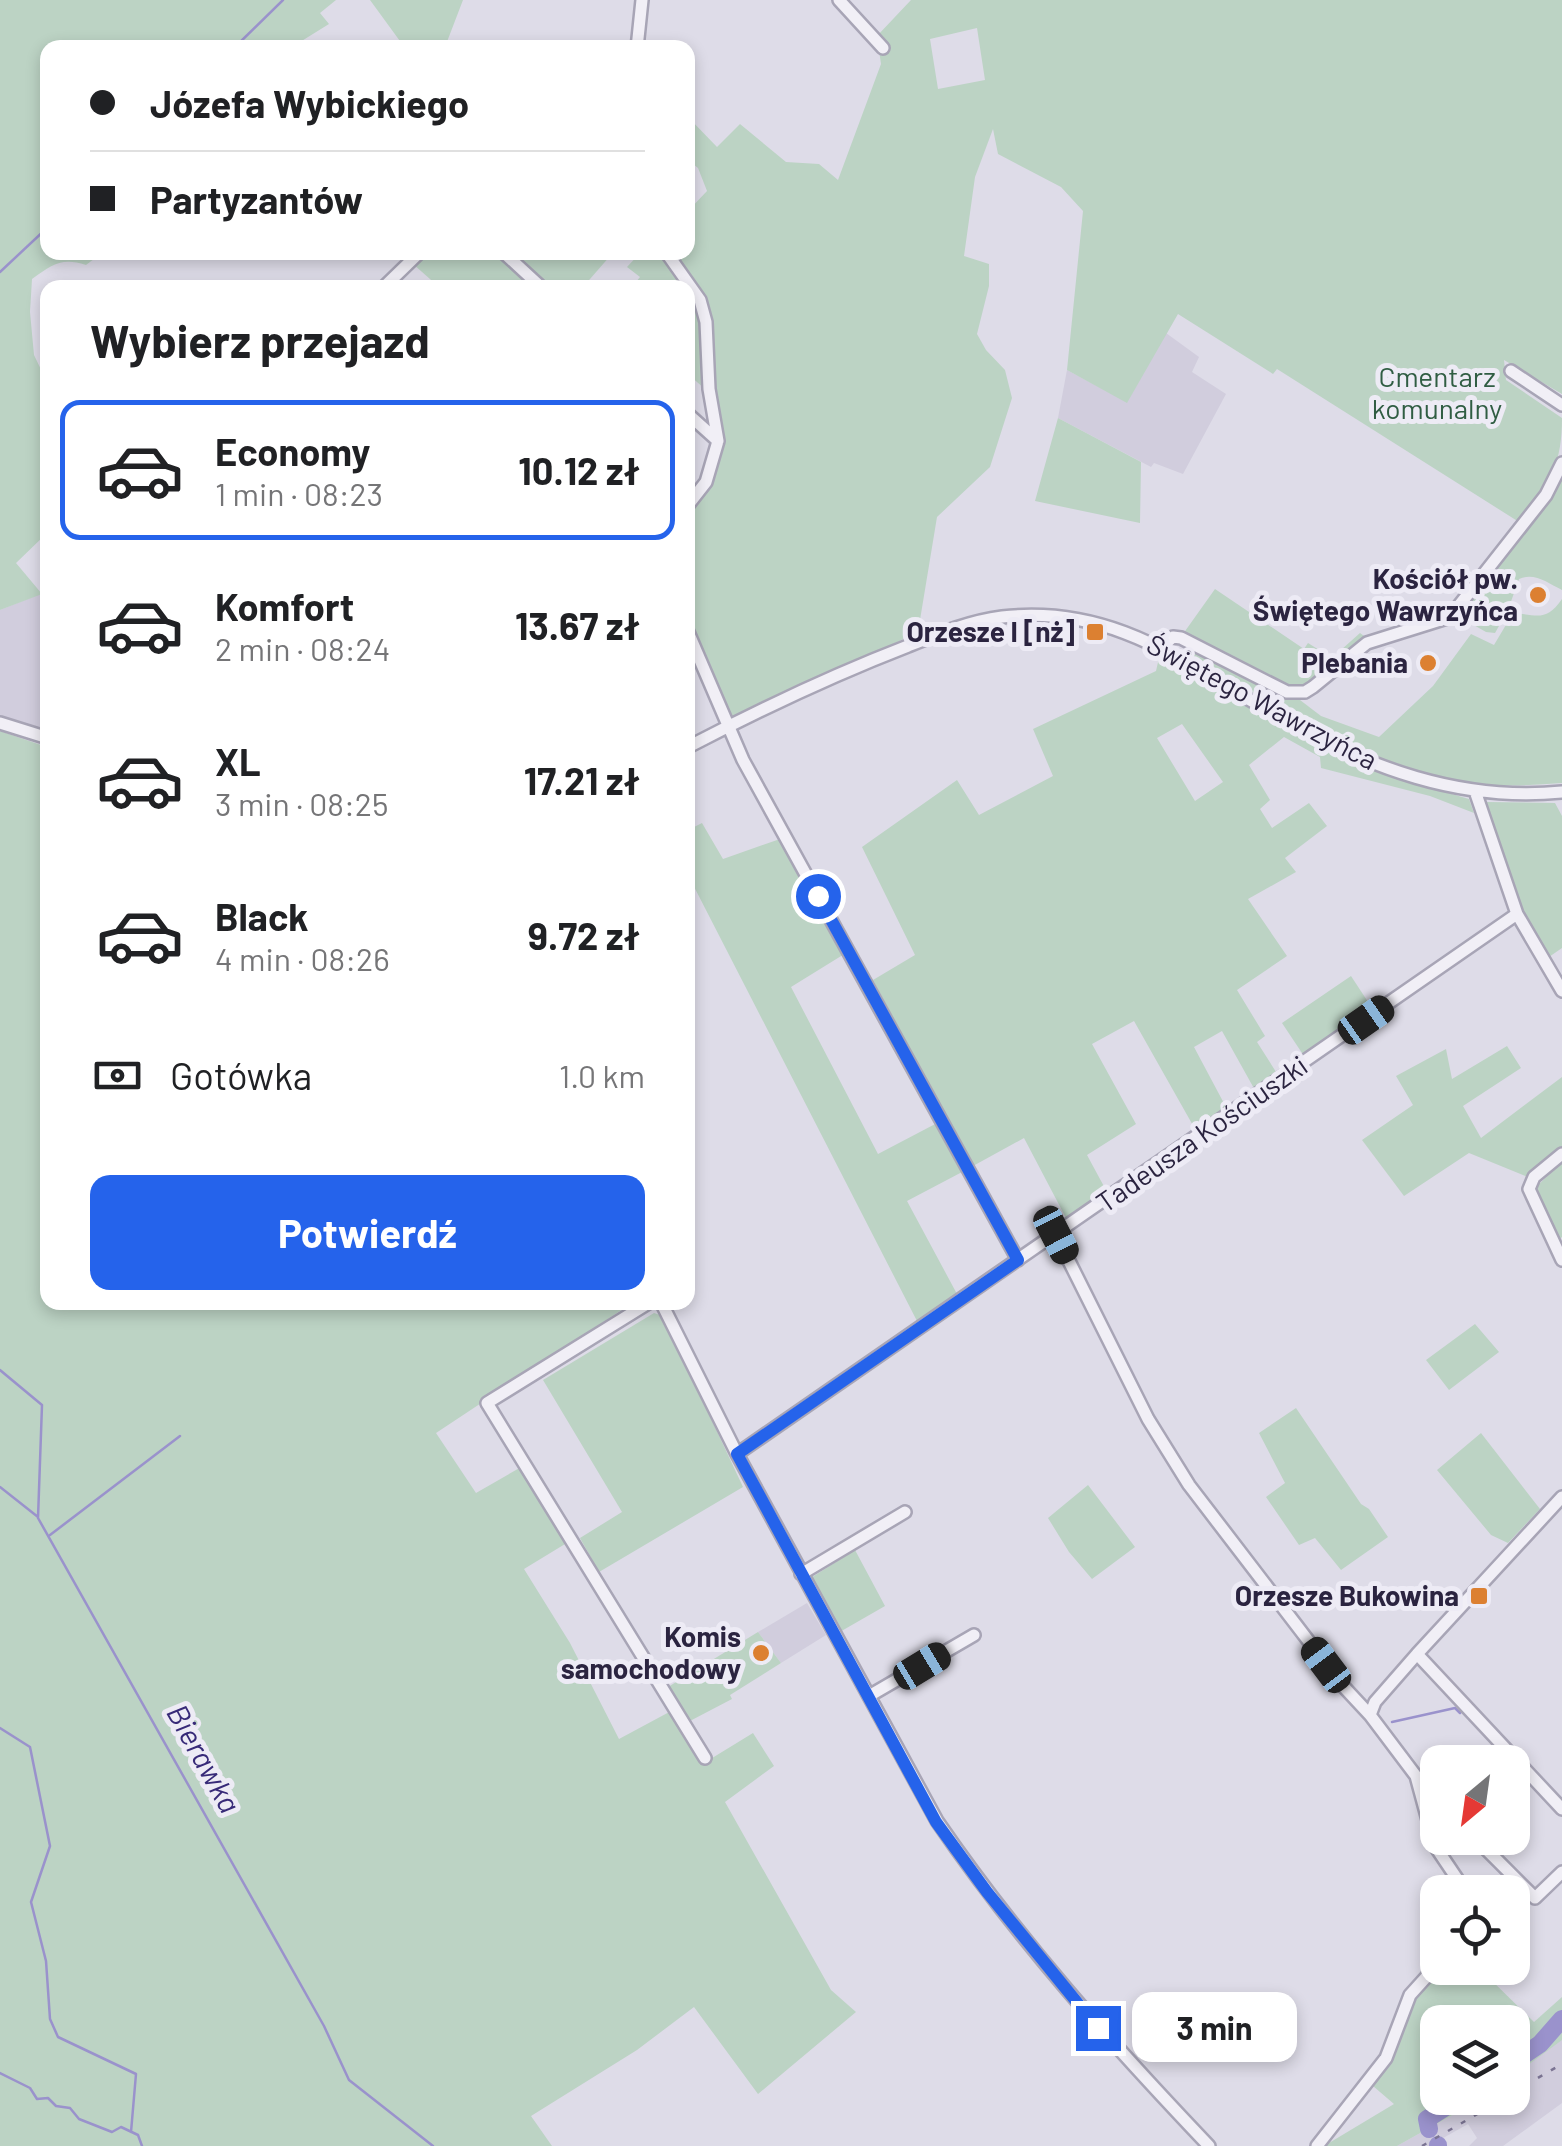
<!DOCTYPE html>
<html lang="pl">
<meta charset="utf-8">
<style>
body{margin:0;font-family:Barlow,sans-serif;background:#f2f2f2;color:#202124;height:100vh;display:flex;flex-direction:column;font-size:38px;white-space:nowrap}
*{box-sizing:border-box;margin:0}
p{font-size:32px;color:#757577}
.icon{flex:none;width:55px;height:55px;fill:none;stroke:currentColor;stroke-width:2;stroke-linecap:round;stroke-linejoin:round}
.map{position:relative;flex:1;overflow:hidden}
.side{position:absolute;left:40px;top:280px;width:655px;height:1030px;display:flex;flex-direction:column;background:#fff;border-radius:20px;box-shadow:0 5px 15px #0003}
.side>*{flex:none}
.top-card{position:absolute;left:40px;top:40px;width:655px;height:220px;border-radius:20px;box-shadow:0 5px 15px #0003;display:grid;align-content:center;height:220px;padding:0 50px;background:#fff}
.needle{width:65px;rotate:209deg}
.fabs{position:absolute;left:1420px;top:1745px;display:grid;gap:20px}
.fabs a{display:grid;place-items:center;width:110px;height:110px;border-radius:20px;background:#fff;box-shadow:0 5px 15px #0003;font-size:50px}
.end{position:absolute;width:45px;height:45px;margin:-22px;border:12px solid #2563eb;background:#fff;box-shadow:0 0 0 5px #fff}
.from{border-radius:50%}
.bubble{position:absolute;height:70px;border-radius:20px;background:#fff;box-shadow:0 5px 15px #0003;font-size:32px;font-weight:700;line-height:70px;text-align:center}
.car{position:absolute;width:30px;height:60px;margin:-30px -15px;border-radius:12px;box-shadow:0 0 8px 2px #0007;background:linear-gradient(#222 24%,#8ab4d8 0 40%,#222 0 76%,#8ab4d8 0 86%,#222 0)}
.top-card b{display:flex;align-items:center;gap:35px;height:95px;font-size:38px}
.top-card b+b{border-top:2px solid #e0e0e0}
.top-card i{width:25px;height:25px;background:#202124}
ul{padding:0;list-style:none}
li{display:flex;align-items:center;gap:30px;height:140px;margin:0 20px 15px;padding:0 30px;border:5px solid transparent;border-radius:20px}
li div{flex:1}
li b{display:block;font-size:38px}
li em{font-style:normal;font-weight:700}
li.current{border-color:#2563eb}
li>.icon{width:90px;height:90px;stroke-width:1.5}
h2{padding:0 50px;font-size:45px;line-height:120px}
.pay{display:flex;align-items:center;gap:25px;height:110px;padding:0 50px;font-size:38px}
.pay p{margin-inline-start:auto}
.button{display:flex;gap:20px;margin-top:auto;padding:20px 50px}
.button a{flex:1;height:115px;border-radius:20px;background:#2563eb;color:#fff;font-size:40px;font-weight:700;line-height:115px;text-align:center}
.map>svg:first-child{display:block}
</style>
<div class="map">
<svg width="1562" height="2146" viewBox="0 0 1562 2146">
<rect width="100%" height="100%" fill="#dedce8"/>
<path fill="#d1cddd" d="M 1166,333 L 1199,357 L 1192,372 L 1226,394 L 1183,474 L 1154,463 L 1151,467 L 1058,418 L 1067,370 L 1127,402 Z
M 47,591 L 47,731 L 0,716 L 0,610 Z
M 807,1603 L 826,1635 L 781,1663 L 758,1632 Z
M 1562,2038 L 1562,2103 L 1503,2146 L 1469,2146 L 1477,2138 L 1468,2124 L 1429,2146 L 1397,2146 L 1483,2098 L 1512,2098 L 1513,2076 Z"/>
<path fill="#bcd3c4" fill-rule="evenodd" d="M 0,0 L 336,0 L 320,13 L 329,24 L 292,47 L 48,48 L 48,252 L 102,253 L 86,265 C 61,257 52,265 32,279 L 30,312 L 34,355 L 47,382 L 47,537 L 45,535 L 16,563 L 42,594 L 0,610 Z
M 370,0 L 463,0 L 445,47 L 405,48 Z
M 911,0 L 1562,0 L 1562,394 L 1504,360 L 1506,380 L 1562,418 C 1562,468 1548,484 1519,522 L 1277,369 L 1273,374 L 1178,314 L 1127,403 L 1067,370 L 1083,211 L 1061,187 L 998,154 L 993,129 L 975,177 L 964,256 L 989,264 L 989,286 L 977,334 L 986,350 L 1005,370 L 1012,398 L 990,467 L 937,517 L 918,632 L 730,722 L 694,661 L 688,663 L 688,512 L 702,494 L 721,430 L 708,315 L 669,253 L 688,252 L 688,211 L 707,191 L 698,168 L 688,160 L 688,117 L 717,147 L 740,124 L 786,162 L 819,164 L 838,180 L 881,64 L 877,36 ZM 977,28 L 985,80 L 938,89 L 930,39 Z
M 608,252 L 611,255 L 583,287 L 550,288 L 511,253 Z
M 426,253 L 498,253 L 526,279 L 518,287 L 439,287 L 413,264 Z
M 640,253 L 660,253 L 685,287 L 632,287 L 640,277 L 627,267 Z
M 688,290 C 708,317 704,358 706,390 L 688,374 Z
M 1058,418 L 1141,462 L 1140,523 L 1035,501 Z
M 1562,466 L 1562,590 C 1548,583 1534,572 1519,579 L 1508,610 L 1495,633 L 1486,632 L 1458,616 L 1521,531 Z
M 1215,589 L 1304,649 L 1308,643 L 1332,658 L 1360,633 L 1368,639 L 1315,680 L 1302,688 L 1285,686 L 1183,634 Z
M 1562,599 L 1562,783 C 1526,786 1490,787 1454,781 C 1358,764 1271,704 1189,656 L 1196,651 L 1283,696 L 1300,700 L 1321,716 L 1379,737 L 1433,686 L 1471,634 L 1494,645 L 1513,613 C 1538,615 1546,622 1562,599 Z
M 1159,658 L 1356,766 L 1469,799 L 1474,813 L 1430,796 L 1321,768 L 1320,757 L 1284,737 L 1249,765 L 1270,800 L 1260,809 L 1272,828 L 1309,803 L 1327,826 L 1285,858 L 1296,872 L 1248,899 L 1287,956 L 1237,990 L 1265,1036 L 1257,1042 L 1278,1075 L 1256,1092 L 1222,1031 L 1194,1047 L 1227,1109 L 1195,1129 L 1134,1021 L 1092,1044 L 1136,1124 L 1087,1155 L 1107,1192 L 1066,1218 L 1024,1138 L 973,1166 L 873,980 L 915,955 L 862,847 L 957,780 L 979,815 L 1053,776 L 1033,729 L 1156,671 ZM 1182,724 L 1223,782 L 1195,801 L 1157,738 Z
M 0,731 L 47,747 L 48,1302 L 632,1303 L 436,1433 L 476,1493 L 523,1466 L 570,1541 L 524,1569 L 570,1643 L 619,1739 L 673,1710 L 704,1763 L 753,1733 L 774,1766 L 725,1802 L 831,1990 L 856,2012 L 758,2094 L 694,2007 L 637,2050 L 531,2116 L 552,2146 L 0,2146 Z
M 1486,802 L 1555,803 L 1562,816 L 1562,948 L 1546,959 L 1520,913 L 1483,808 Z
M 702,823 L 723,859 L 780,839 L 846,953 L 791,987 L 878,1154 L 939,1122 L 964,1171 L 907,1201 L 957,1294 L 917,1321 L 688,875 L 688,830 Z
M 1351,976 L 1372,1008 L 1304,1056 L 1282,1023 Z
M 1507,1046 L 1521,1068 L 1463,1106 L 1481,1138 L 1562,1077 L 1562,1151 L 1530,1178 L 1469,1153 L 1404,1196 L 1362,1140 L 1413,1105 L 1396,1076 L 1446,1049 L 1452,1079 Z
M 1562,1162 L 1562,1237 L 1557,1241 L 1535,1199 L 1535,1188 Z
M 654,1313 L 663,1316 L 743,1487 L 599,1572 L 580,1538 L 622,1512 L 543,1380 Z
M 1475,1324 L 1499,1352 L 1449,1390 L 1426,1360 Z
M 1296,1408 L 1361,1504 L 1369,1509 L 1388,1537 L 1341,1570 L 1315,1538 L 1299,1545 L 1266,1497 L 1285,1483 L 1259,1433 Z
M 1481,1433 L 1540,1509 L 1508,1543 L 1491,1535 L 1437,1470 Z
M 1088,1485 L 1135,1547 L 1092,1579 L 1069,1552 L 1048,1518 Z
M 855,1550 L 885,1606 L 838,1633 L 809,1579 Z
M 758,1632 L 781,1663 L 730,1695 L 732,1699 L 688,1722 L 668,1687 Z
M 1444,1968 L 1479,1968 L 1534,2022 L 1562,1997 L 1562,2040 L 1513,2076 L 1512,2022 L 1438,2022 L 1438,2098 L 1483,2098 L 1397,2146 L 1324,2146 L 1394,2104 L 1373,2086 C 1381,2072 1393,2058 1399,2044 C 1415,2005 1410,1997 1444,1968 Z"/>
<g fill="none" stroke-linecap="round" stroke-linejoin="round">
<path stroke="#9a92cc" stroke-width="2.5" d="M 234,48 L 283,0
M 0,272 L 48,227
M 0,1370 L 42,1405 L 38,1518 L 324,2026 L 349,2080 L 433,2146
M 0,1487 L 38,1517
M 50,1535 L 180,1436
M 1392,1722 L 1455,1708 L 1460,1713
M 0,1728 L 30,1747 L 50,1846 L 31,1902 L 46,1961 L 50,2019 L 58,2037 L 136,2074 L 131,2132
M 0,2073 L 30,2088 L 37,2099 L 48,2098 L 56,2106 L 70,2108 L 79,2119 L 112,2132 L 121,2127 L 138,2135 L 142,2146"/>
<path stroke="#9a92cc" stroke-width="18" d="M 1512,2063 L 1540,2044 L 1562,2019
M 1429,2129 L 1427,2119 L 1460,2098
M 1438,2145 L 1438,2146"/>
<defs>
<path id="minor" d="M 839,0 L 883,48
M 637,48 L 642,0
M 503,252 L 542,288
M 666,252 L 700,300 L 706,322 L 709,389 L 718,441 L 706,482 L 688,505
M 383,288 L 420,252
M 1511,371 L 1562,405
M 688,414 L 718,441
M 688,632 L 743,760 L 1018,1260
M 1161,648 L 1173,637 L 1181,638 L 1287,692 L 1305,692 L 1313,687 L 1367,643 L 1450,617 L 1546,495 L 1562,463
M 0,723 L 48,738
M 688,747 C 759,710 833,675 908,646 C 938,634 970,621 1002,617 C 1116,604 1188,666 1281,718 C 1369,768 1460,802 1562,792
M 1475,791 L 1517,914 L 1562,991
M 1562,1154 L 1534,1177 L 1529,1189 L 1562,1260
M 1056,1235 L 1148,1419 L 1189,1485 L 1343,1686 L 1370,1715 L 1416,1776 L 1435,1846 L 1466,1892
M 650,1302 L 487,1403 L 705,1758
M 661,1302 L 737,1454 L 937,1821 C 1017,1938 1111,2043 1209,2146
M 737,1454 L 1517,914
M 801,1574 L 905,1512
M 1417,1654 L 1562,1809
M 869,1696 L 974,1635
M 1370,1715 L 1375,1702 L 1417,1654 L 1562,1497
M 1419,1779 L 1438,1799
M 1475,1838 L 1535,1898 L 1562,1872
M 1317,2146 L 1386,2058 L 1410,1995 L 1438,1964"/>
</defs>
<use href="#minor" stroke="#a8a5b6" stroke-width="16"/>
<use href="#minor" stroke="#f1eff6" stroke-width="11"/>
<path stroke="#7b7493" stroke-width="2.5" stroke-dasharray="5 10" stroke-linecap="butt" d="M 1512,2093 L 1562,2064
M 1422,2146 L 1505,2098"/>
</g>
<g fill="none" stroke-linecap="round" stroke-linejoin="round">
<path stroke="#2563eb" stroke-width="12" d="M 818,896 L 1018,1260 L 737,1454 L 936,1822 L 987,1892 L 1098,2028"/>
</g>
<g fill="#dc8031" stroke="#edebf5" stroke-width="4">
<circle cx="1538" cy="595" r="10"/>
<rect x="1085" y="622" width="20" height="20" rx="5"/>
<circle cx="1428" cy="663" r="10"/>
<rect x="1469" y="1586" width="20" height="20" rx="5"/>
<circle cx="761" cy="1653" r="10"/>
</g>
<g text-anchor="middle" stroke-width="10" stroke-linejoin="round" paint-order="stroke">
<g font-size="28" fill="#305d43" stroke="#edebf5">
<text x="1437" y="387">Cmentarz<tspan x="1437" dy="32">komunalny</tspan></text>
</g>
<g font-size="28" font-weight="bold" fill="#2b2440" stroke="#edebf5" text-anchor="end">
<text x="1518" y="589">Kościół pw.<tspan x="1518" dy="32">Świętego Wawrzyńca</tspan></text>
<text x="1075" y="642">Orzesze I [nż]</text>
<text x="1408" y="673">Plebania</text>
<text x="1459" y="1606">Orzesze Bukowina</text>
<text x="741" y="1647">Komis<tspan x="741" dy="32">samochodowy</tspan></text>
</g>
<g font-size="28" fill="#2b2440" stroke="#edebf5">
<text transform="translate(1262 702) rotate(28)" y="10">Świętego Wawrzyńca</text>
<text transform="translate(1202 1134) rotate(-35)" y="10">Tadeusza Kościuszki</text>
</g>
<g font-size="30" font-style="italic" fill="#372a78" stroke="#edebf5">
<text transform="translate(203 1759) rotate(61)" y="10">Bierawka</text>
</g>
</g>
</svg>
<div class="fabs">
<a><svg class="needle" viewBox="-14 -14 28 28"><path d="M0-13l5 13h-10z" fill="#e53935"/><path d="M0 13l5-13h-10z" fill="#757577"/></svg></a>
<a><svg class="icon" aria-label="locate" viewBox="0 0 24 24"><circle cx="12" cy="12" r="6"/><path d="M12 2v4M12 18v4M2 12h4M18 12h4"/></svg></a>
<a><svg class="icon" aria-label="layers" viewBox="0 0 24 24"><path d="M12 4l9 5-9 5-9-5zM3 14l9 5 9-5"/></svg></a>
</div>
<i class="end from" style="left:818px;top:896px"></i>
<i class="end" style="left:1098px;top:2028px"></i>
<div class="bubble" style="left:1132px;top:1992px;width:165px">3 min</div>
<i class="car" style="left:1366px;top:1020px;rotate:55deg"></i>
<i class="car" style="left:1056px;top:1235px;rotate:153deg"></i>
<i class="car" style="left:1326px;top:1665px;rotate:323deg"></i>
<i class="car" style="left:922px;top:1666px;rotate:59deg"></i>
<div class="top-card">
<b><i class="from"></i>Józefa Wybickiego</b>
<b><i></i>Partyzantów</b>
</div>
<section class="side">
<h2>Wybierz przejazd</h2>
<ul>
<li class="current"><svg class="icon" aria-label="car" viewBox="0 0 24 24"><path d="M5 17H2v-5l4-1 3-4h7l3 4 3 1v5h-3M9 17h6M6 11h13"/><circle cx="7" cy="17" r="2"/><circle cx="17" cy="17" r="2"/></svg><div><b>Economy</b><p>1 min · 08:23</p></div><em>10.12 zł</em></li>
<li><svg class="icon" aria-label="car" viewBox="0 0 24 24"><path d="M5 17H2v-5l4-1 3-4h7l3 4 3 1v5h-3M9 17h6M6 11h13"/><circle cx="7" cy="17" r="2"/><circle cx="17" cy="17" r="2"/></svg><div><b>Komfort</b><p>2 min · 08:24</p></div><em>13.67 zł</em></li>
<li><svg class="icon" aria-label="car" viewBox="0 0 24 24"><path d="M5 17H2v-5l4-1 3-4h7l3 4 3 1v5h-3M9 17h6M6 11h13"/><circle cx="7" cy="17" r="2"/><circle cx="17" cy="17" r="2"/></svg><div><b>XL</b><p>3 min · 08:25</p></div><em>17.21 zł</em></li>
<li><svg class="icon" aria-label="car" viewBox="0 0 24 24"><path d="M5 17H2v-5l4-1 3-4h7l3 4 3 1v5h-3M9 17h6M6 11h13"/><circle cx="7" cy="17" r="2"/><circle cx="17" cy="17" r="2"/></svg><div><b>Black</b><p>4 min · 08:26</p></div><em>9.72 zł</em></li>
</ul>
<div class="pay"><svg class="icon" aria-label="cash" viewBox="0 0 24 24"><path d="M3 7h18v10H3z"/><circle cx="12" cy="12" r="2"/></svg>Gotówka<p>1.0 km</p></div>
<div class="button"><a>Potwierdź</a></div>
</section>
</div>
